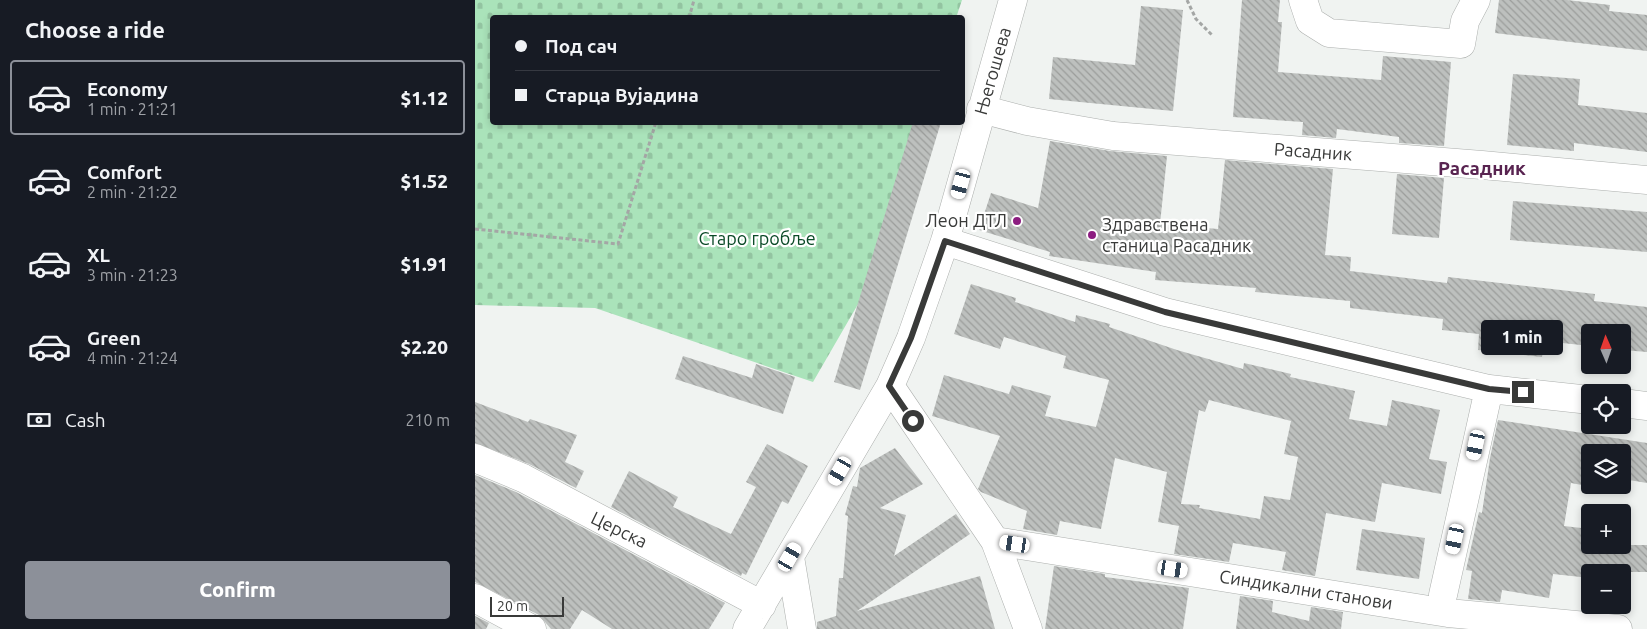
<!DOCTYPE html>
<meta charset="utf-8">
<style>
body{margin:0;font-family:Ubuntu,sans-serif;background:#242831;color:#f1f3f6;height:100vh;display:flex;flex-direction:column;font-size:19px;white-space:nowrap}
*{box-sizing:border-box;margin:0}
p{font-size:16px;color:#9ea1a6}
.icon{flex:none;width:28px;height:28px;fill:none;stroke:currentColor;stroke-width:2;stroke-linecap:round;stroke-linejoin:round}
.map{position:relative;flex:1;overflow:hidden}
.details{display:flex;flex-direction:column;background:#171b24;width:475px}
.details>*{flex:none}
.banner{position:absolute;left:15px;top:15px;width:475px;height:110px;border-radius:5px;box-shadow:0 2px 8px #0003;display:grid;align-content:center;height:110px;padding:0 25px;background:#171b24}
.needle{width:32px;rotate:358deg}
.controls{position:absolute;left:1106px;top:324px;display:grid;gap:10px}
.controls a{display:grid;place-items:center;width:50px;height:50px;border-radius:5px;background:#171b24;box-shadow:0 2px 8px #0003;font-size:25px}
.scale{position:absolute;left:15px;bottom:12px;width:74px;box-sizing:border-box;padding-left:5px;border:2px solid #393a39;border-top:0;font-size:14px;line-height:18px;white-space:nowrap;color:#393a39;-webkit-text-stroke:4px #fff;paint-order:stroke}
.end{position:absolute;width:22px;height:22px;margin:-11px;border:6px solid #393a39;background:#fff;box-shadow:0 0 0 2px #fff}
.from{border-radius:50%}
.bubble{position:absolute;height:35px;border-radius:5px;background:#171b24;box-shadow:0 2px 8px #0003;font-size:16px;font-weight:800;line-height:35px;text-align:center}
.car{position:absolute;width:15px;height:30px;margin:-15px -8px;border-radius:6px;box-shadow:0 0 4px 1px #0007;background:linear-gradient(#fff 24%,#345 0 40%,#fff 0 76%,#345 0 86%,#fff 0)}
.banner b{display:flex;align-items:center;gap:18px;height:48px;font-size:19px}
.banner b+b{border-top:1px solid #363941}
.banner i{width:12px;height:12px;background:#f1f3f6}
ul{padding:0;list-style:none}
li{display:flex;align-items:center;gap:15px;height:75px;margin:0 10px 8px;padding:0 15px;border:2px solid transparent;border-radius:5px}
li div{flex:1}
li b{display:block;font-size:19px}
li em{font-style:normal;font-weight:800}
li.current{border-color:#8c9099}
li>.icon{width:45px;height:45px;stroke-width:1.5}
h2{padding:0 25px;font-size:22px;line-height:60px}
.pay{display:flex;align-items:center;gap:12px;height:55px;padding:0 25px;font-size:19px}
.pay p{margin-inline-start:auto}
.button{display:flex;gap:10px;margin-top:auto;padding:10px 25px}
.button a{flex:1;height:58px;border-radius:5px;background:#8c9099;color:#fff;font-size:20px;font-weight:800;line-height:58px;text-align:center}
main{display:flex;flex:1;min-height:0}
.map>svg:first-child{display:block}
</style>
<main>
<section class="details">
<h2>Choose a ride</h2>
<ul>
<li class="current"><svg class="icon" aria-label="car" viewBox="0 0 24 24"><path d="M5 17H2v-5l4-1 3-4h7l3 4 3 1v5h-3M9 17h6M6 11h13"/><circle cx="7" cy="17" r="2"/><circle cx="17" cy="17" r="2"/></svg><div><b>Economy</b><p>1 min · 21:21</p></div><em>$1.12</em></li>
<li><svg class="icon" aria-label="car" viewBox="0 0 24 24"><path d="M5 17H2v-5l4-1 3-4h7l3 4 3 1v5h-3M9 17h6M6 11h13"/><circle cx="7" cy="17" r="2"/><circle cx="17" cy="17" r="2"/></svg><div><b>Comfort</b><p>2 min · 21:22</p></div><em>$1.52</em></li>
<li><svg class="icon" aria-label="car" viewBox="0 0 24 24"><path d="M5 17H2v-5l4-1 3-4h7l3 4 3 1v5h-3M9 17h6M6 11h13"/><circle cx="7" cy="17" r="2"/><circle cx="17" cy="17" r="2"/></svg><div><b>XL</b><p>3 min · 21:23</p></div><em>$1.91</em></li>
<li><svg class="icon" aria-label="car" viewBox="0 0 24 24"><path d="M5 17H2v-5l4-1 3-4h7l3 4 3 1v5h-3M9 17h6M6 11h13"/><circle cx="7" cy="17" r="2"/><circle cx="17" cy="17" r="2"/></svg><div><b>Green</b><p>4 min · 21:24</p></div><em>$2.20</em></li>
</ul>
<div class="pay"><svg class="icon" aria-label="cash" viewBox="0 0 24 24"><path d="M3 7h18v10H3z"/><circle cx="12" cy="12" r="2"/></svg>Cash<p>210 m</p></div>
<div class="button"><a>Confirm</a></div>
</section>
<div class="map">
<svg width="1172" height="629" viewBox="0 0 1172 629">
<defs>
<pattern id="cemetery-stones" width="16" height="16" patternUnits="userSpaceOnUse" patternTransform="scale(1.25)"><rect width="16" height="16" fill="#aae3ba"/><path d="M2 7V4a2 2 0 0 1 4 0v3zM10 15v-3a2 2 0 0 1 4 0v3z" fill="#93c4a1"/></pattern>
<pattern id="building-back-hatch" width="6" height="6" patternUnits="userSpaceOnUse" patternTransform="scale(1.25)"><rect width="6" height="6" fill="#bdc0be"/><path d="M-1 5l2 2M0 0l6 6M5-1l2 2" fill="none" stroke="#9b9d9b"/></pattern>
</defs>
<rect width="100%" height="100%" fill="#f0f3f1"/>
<path fill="url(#cemetery-stones)" d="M 0,0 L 487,0 L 481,18 L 18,18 L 18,122 L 446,123 L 386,299 L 338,382 L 120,308 L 0,305 Z"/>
<path fill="url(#building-back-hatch)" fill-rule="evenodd" d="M 767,0 L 805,0 L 803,22 L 807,22 L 803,72 L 906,80 L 908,56 L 976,62 L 969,146 L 924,143 L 924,137 L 862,129 L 861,138 L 827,135 L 828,122 L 758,117 Z
M 1024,0 L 1092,0 L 1135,5 L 1134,11 L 1172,15 L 1172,51 L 1020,33 Z
M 666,6 L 708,10 L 698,111 L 574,99 L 578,57 L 660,65 Z
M 1038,74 L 1105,79 L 1103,105 L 1172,113 L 1172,152 L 1099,143 L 1099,151 L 1032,145 Z
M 438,122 L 466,122 L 385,390 L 359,382 Z
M 575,141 L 635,151 L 692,156 L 685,224 L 743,229 L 750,160 L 858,169 L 850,255 L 876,257 L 875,271 L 972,283 L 973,277 L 1120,294 L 1119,301 L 1172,307 L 1172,352 L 1148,350 L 1148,332 L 1115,332 L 1115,346 L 1069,341 L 1067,357 L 1003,350 L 1004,334 L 967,330 L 968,319 L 875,308 L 875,301 L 780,292 L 781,288 L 680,280 L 681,272 L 574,256 L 575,252 L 504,230 L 516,193 L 563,208 Z
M 922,174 L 969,178 L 964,238 L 917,234 Z
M 1038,201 L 1172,212 L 1172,252 L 1035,240 Z
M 496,284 L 541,298 L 540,302 L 600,322 L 601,315 L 635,324 L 634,327 L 702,350 L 768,369 L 769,363 L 816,374 L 815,377 L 880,391 L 874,419 L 912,426 L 917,400 L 965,410 L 954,459 L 972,462 L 966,494 L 907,483 L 900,522 L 851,513 L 840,576 L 807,570 L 811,552 L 758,543 L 754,562 L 699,554 L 704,526 L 683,522 L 692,472 L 640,458 L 626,529 L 585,521 L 582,535 L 548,529 L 552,511 L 506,492 L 503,489 L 525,436 L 457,416 L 469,375 L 534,394 L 537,385 L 576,396 L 570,416 L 621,427 L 634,380 L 588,368 L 591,356 L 529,337 L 525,349 L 479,334 ZM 734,400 L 816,421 L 809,454 L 823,457 L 815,500 L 789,496 L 785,519 L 724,508 L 725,505 L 706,504 L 724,410 L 730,412 Z
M 208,356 L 277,378 L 281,364 L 320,377 L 308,414 L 200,379 Z
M 0,402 L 53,422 L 55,419 L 102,435 L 90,462 L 109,471 L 101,488 L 54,464 L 0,443 Z
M 1023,420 L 1172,443 L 1172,483 L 1148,479 L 1148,452 L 1115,452 L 1115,485 L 1140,485 L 1139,491 L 1096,483 L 1089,526 L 1115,529 L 1115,545 L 1172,545 L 1172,572 L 1115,572 L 1115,578 L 1078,574 L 1074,598 L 1027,590 L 1025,602 L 993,599 L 997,571 L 991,570 L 1004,512 L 1007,513 L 1015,458 Z
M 292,444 L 333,466 L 313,504 L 307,501 L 271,575 L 267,573 L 266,576 L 136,507 L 154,471 L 203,497 L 198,507 L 256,534 L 281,487 L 271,482 Z
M 420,448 L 448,484 L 405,508 L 431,515 L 419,556 L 481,514 L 495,534 L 382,611 L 505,576 L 520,629 L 342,629 L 342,622 L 361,616 L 364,578 L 368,578 L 373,516 L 370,515 L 378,486 L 382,487 L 385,468 Z
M 0,475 L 41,492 L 250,603 L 234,629 L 137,629 L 107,610 L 95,629 L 76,629 L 64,615 L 0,582 Z
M 887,529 L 950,538 L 944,579 L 881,570 Z
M 579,566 L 630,574 L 630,577 L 714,588 L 708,629 L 570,629 Z
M 765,596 L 798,601 L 797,612 L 834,621 L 836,607 L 868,612 L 866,629 L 761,629 Z
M 0,616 L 14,623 L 11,629 L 0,629 Z"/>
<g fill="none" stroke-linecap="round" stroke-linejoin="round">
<defs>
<path id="minor" d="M 828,0 L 835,21 L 854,33 L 986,44 L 990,21 L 1001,0
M 506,109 L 552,121 L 638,136 L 1007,165 L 1172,180
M 470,241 L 690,312 L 1014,389 L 1115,400
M 415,386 L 520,541 L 553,629
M 1148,403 L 1172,406
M 0,458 L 48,478 L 287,605
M 520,541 L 973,613 L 1143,629
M 315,557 L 327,629
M 968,595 L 1014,389
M 0,598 L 57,629
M 272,629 L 415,386 L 436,338 L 470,241 L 538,0"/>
</defs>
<use href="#minor" stroke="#acafad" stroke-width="29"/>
<path stroke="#a4a6a5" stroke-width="3" stroke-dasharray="4 2.5" stroke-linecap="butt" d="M 712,0 L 721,19 L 737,35
M 214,18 L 219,0
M 0,229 L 143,244 L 181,122"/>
<use href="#minor" stroke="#fff" stroke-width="28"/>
</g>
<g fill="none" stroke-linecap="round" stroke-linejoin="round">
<path stroke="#393a39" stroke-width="6" d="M 438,421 L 414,386 L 436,338 L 470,241 L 690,312 L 1014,389 L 1048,392"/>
</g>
<g fill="#8c1d80" stroke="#fff" stroke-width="2">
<circle cx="542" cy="221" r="5"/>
<circle cx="617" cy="235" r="5"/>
</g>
<g text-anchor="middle" stroke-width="4.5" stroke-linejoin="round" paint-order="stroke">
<g font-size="18" fill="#393a39" stroke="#fff">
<text transform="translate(518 71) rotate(-74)" y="6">Његошева</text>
<text transform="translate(838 152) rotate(4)" y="6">Расадник</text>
<text transform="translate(144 530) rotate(26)" y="6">Церска</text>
<text transform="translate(831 590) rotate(9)" y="6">Синдикални станови</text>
</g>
<g font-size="18" fill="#393a39" stroke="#fff" text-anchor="end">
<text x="532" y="227">Леон ДТЛ</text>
<text x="627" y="231" text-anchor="start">Здравствена<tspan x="627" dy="21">станица Расадник</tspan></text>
</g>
<g font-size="18" fill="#0a4a27" stroke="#fff">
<text x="282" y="245">Старо гробље</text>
</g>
<g font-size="19" font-weight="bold" fill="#582350" stroke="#fff">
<text x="1007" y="175">Расадник</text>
</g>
</g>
</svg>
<div class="controls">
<a><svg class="needle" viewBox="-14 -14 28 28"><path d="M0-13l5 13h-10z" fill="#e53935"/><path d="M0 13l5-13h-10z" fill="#9ea1a6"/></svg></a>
<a><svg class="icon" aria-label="locate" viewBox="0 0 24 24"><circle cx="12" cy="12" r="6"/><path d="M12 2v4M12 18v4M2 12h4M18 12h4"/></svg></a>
<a><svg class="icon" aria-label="layers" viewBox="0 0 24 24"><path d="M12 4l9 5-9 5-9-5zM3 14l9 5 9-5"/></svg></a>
<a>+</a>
<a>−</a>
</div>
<div class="scale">20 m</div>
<i class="end from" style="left:438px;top:421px"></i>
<i class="end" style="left:1048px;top:392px"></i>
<div class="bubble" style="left:1006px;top:320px;width:82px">1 min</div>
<i class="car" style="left:486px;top:184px;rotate:195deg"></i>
<i class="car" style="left:1001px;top:445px;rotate:192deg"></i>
<i class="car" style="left:365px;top:471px;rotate:210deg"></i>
<i class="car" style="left:980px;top:539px;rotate:192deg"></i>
<i class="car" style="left:540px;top:544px;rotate:279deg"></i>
<i class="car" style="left:315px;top:557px;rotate:30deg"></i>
<i class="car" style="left:698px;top:569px;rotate:99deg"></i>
<div class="banner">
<b><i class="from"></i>Под сач</b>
<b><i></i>Старца Вујадина</b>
</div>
</div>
</main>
